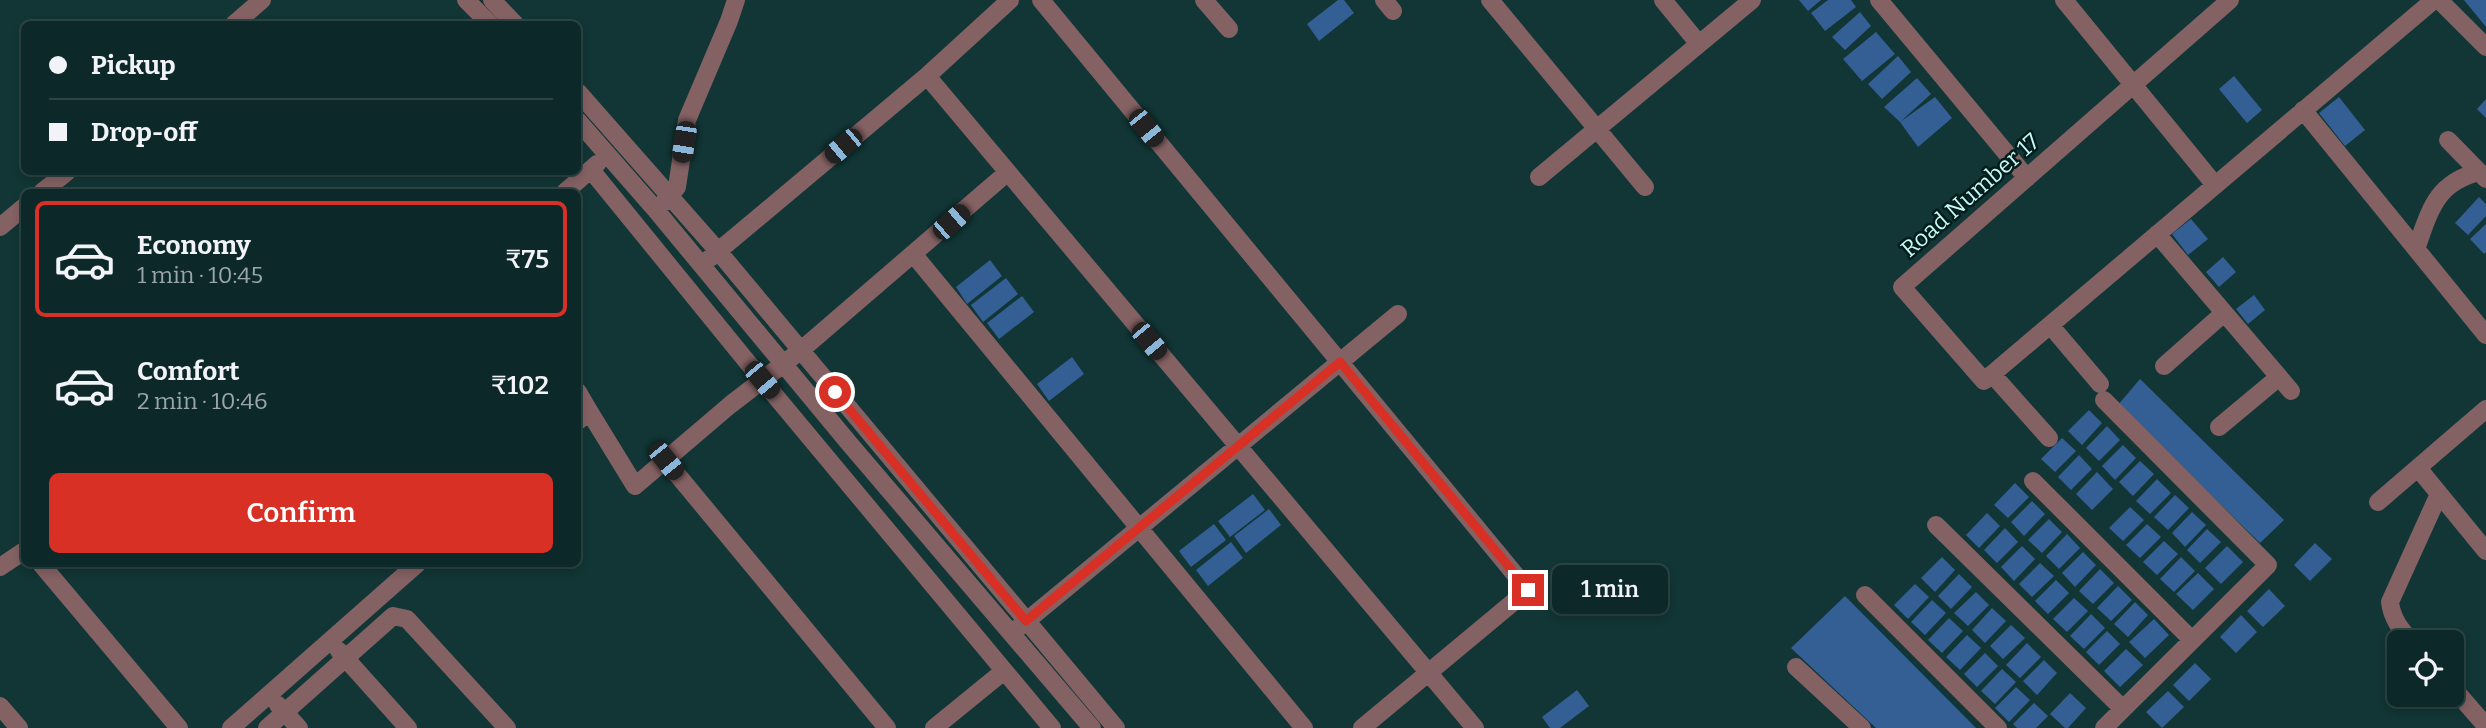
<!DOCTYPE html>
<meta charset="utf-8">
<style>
body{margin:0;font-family:Bitter,serif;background:#1b3434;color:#f1f3f6;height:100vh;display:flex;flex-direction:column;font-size:26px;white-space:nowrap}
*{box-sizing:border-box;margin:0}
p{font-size:23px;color:#9aa6a8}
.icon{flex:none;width:38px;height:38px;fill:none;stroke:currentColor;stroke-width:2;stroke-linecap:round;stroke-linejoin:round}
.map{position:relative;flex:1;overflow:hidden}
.side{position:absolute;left:21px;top:189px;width:560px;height:378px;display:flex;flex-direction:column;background:#0d2828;border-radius:10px;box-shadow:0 4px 10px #0003,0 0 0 2px #2d4445}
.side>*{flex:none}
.guide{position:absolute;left:21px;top:21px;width:560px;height:154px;border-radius:10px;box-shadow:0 4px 10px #0003,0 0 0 2px #2d4445;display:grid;align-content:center;height:154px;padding:0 28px;background:#0d2828}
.buttons{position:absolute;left:2387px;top:630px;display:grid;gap:14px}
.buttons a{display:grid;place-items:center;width:77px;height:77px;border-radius:10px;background:#0d2828;box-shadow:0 4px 10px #0003,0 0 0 2px #2d4445;font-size:35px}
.end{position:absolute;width:32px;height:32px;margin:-16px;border:9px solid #d93025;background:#fff;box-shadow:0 0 0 4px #fff}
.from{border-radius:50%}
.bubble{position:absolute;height:49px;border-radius:10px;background:#0d2828;box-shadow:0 4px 10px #0003,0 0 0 2px #2d4445;font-size:23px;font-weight:600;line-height:49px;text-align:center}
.car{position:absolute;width:21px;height:42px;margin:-21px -10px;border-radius:9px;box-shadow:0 0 5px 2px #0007;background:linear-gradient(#222 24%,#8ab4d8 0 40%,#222 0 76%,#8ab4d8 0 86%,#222 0)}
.guide b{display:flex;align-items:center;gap:24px;height:66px;font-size:26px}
.guide b+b{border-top:2px solid #2d4445}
.guide i{width:18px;height:18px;background:#f1f3f6}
ul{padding:12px 0 0;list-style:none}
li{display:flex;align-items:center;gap:21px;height:116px;margin:0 14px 10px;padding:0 14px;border:4px solid transparent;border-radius:10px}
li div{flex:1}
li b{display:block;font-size:26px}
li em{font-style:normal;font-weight:600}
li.selected{border-color:#d93025}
li>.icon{width:63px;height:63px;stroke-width:1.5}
.button{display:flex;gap:14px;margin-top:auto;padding:14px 28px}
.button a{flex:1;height:80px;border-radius:10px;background:#d93025;color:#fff;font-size:28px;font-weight:600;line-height:80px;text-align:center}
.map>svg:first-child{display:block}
</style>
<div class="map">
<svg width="2486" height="728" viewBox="0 0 2486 728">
<rect width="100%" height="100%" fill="#113635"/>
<path fill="#335f95" d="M 1338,0 L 1344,0 L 1354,13 L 1319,41 L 1307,24 Z
M 1799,0 L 1821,0 L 1808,11 Z
M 1828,0 L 1851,0 L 1856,7 L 1825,31 L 1811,13 Z
M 2464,0 L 2486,0 L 2486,27 Z
M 1860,12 L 1871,26 L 1845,50 L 1832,37 Z
M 1876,32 L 1895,54 L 1862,81 L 1843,59 Z
M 1898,56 L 1911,72 L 1882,99 L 1868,84 Z
M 2234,76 L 2262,110 L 2247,123 L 2219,89 Z
M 1917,78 L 1931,94 L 1900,122 L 1935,97 L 1952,118 L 1918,147 L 1900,122 L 1884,107 Z
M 2339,97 L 2365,130 L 2345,146 L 2319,113 Z
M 2486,99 L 2486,118 L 2477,109 Z
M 2479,197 L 2486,204 L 2486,216 L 2468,235 L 2455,223 Z
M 2191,219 L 2208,239 L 2188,255 L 2172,234 Z
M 2486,224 L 2486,252 L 2484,254 L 2470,239 Z
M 2223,257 L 2236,272 L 2219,287 L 2206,272 Z
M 990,260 L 1002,276 L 967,304 L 956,287 Z
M 1006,278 L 1018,294 L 983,322 L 971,305 Z
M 2254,295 L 2265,310 L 2248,324 L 2236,309 Z
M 1022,296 L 1034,312 L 999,339 L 987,323 Z
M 1072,357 L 1084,374 L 1049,401 L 1037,384 Z
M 2140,379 L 2284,520 L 2260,543 L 2118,405 Z
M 2089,410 L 2102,423 L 2082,445 L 2068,431 Z
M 2107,426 L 2120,440 L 2099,461 L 2086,448 Z
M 2062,438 L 2076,451 L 2055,472 L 2041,459 Z
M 2123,445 L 2136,458 L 2115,480 L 2102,466 Z
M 2079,455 L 2092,469 L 2071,490 L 2058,477 Z
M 2140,461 L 2154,474 L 2133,496 L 2119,482 Z
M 2097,472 L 2113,489 L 2092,510 L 2076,494 Z
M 2157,479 L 2171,493 L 2150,514 L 2136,501 Z
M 2015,483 L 2029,497 L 2008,518 L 1994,505 Z
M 1253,494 L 1265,510 L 1230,537 L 1218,521 Z
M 2175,495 L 2189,508 L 2168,530 L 2154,517 Z
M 2032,501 L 2045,514 L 2024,536 L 2011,522 Z
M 2130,507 L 2144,520 L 2123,541 L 2109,528 Z
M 1269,509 L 1281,525 L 1246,553 L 1234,536 Z
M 2192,512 L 2206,525 L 2185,547 L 2172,533 Z
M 1987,513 L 2000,526 L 1979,548 L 1966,535 Z
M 2049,519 L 2062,532 L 2042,553 L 2028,540 Z
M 1214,524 L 1226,540 L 1191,567 L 1179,551 Z
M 2147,524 L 2161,537 L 2140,558 L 2126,545 Z
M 2005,528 L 2018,542 L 1997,563 L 1984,550 Z
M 2207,529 L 2221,542 L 2200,563 L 2187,550 Z
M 2067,534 L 2080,548 L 2059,569 L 2046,556 Z
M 2164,541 L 2178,554 L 2157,575 L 2143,562 Z
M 1231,542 L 1243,558 L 1208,586 L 1196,570 Z
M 2315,543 L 2332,559 L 2310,581 L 2294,565 Z
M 2022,546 L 2035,559 L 2014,581 L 2001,567 Z
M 2227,546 L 2243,562 L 2221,584 L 2205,568 Z
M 2083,552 L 2096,565 L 2075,587 L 2062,573 Z
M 1942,557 L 1955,570 L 1935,592 L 1921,578 Z
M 2181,557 L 2195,571 L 2174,592 L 2160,579 Z
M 2040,563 L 2054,576 L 2032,597 L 2019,584 Z
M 2100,569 L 2114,583 L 2093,604 L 2079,591 Z
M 2198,573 L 2214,589 L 2193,610 L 2176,594 Z
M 1959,574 L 1972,587 L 1951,609 L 1938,596 Z
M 2056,580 L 2069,593 L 2048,614 L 2035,601 Z
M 1915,584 L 1929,597 L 1908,619 L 1894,605 Z
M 2118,586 L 2132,600 L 2111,621 L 2097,608 Z
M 2269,589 L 2285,606 L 2263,627 L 2247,611 Z
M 1976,592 L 1989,605 L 1968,626 L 1954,613 Z
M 1845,596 L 1976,728 L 1876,728 L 1791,648 Z
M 2074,598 L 2088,611 L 2067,632 L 2053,619 Z
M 1932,600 L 1946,613 L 1925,635 L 1911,622 Z
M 2135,602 L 2148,615 L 2128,637 L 2114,624 Z
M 1992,608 L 2006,621 L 1985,643 L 1972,630 Z
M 2091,614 L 2105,628 L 2084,649 L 2070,636 Z
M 2241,615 L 2257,632 L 2236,653 L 2220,637 Z
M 1949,618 L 1963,631 L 1942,653 L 1928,640 Z
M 2154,619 L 2169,635 L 2145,658 L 2129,642 Z
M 2011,625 L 2025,638 L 2003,659 L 1990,646 Z
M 2107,631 L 2120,644 L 2099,665 L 2086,652 Z
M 1967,635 L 1981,648 L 1960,670 L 1946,657 Z
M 2027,643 L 2041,657 L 2020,678 L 2006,665 Z
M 2126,649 L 2143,665 L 2120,687 L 2104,671 Z
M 1985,653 L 1998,666 L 1977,687 L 1964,674 Z
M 2044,660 L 2057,673 L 2037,695 L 2023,681 Z
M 2195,663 L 2211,679 L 2189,701 L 2173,685 Z
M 2002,669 L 2016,682 L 1995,704 L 1981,691 Z
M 2016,687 L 2030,700 L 2009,722 L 1995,708 Z
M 1577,690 L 1589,706 L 1560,728 L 1550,728 L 1542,717 Z
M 2168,691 L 2184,707 L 2162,728 L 2146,712 Z
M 2070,693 L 2086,708 L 2068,728 L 2065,728 L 2050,714 Z
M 2034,703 L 2048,716 L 2036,728 L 2017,728 L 2013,724 Z"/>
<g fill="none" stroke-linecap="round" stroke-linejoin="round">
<path stroke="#846163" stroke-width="18" d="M 466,0 L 490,24
M 492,0 L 515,24
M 1041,0 L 1528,590 L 1362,728
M 1204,0 L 1229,29
M 1384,0 L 1393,11
M 1490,0 L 1645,187
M 1663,0 L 1699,44
M 1879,0 L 2027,178
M 2064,0 L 2215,185
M 2230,0 L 1902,287 L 1984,381 L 2434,0
M 2439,0 L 2486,47
M 234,24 L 262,0
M 927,76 L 1475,728
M 578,92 L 718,251 L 1116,728
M 2303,110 L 2486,335
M 578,121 L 655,209 L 848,442 L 1092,728
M 2448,140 L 2486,179
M 591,170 L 762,380 L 1052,728
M 1539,177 L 1752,0
M 42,192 L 67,172
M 565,192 L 597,164
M 664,202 L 677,187 L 687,120 L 729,21 L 736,0
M 0,227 L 24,207
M 2157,234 L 2291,391
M 2416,249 C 2430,211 2435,183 2479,172
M 914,255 L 1304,728
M 710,258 L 927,76 L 1010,0
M 2050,325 L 2100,384
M 2164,366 L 2224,313
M 1992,374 L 2049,438
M 578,392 L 589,411 L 578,421
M 2104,400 L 2268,565 L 2104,728
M 589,411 L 635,486 L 730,405 L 800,351 L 1008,172
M 2219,427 L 2279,377
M 666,461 L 887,728
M 2418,468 L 2486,551
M 2033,481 L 2192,640
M 2378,502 L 2486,409
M 1936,525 L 2123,709
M 41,564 L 179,728
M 0,567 L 24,551
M 1865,595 L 1998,728
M 1018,628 L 1398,314
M 2412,642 C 2401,630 2392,619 2390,602 L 2439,494
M 339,651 L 408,728
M 1796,667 L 1862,728
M 2452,687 L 2486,726
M 278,705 L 299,728
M 0,706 L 19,728
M 231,728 L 417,564
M 267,728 L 393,616 L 407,619 L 507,728
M 934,728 L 1004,671"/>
</g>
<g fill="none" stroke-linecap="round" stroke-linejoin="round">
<path stroke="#d93025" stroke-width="9" d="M 835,392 L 1026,621 L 1340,362 L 1528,590"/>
</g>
<g text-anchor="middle" stroke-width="5" stroke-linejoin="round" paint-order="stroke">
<g font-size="23" fill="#c6f9f8" stroke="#031c1c">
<text transform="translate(1970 195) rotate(-41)" y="8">Road Number 17</text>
</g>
</g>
</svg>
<div class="buttons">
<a><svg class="icon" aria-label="locate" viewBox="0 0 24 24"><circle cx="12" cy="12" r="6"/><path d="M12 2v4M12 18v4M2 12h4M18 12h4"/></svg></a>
</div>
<i class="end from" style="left:835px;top:392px"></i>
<i class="end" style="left:1528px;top:590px"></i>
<div class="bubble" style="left:1552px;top:565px;width:116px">1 min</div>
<i class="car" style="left:1146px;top:128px;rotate:141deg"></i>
<i class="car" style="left:684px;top:142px;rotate:189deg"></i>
<i class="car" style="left:843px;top:146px;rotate:230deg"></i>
<i class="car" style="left:951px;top:222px;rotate:49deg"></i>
<i class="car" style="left:1149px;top:341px;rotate:140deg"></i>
<i class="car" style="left:762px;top:380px;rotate:140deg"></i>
<i class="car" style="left:666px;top:461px;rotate:141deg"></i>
<div class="guide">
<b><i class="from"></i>Pickup</b>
<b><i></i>Drop-off</b>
</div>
<section class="side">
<ul>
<li class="selected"><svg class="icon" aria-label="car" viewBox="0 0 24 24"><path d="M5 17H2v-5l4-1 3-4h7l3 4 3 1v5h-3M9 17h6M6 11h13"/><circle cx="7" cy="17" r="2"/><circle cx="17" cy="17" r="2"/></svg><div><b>Economy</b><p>1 min · 10:45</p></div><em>₹75</em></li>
<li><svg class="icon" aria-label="car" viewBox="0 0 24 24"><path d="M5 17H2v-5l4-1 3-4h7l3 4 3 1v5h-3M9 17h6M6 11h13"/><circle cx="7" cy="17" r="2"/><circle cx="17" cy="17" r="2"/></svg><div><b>Comfort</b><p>2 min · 10:46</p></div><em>₹102</em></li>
</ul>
<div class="button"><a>Confirm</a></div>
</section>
</div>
